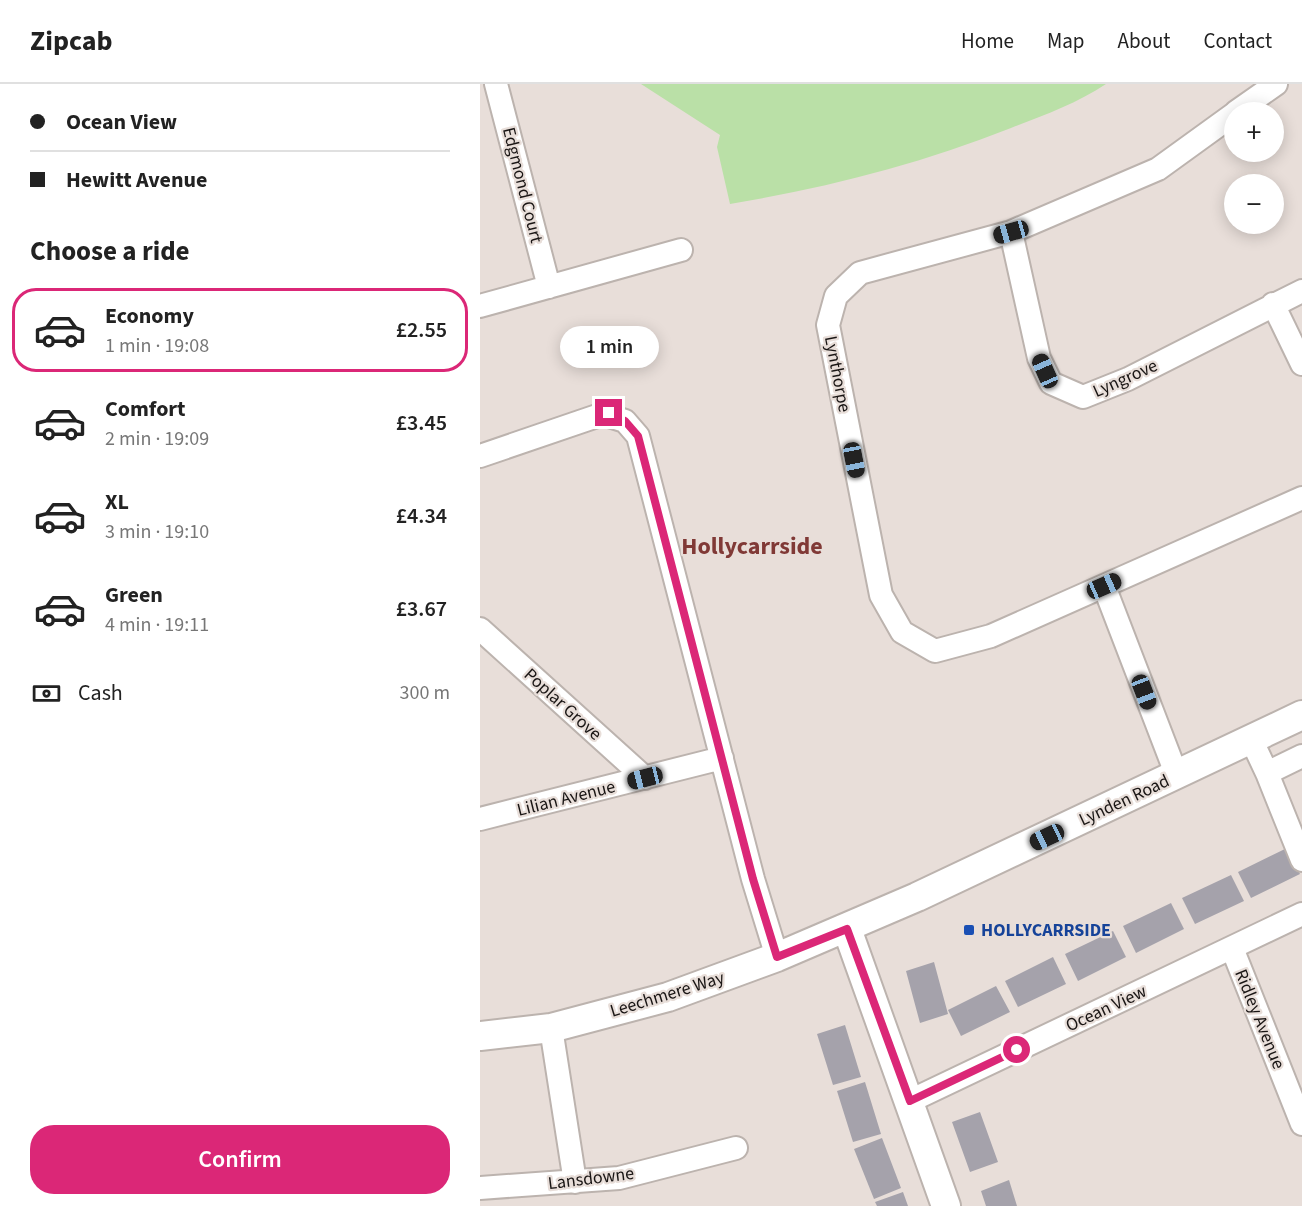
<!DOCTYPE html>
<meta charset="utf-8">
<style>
body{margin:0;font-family:"Source Sans 3",sans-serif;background:#f2f2f2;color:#222;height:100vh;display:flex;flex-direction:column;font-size:22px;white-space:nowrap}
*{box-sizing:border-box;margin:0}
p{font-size:20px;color:#767676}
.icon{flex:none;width:33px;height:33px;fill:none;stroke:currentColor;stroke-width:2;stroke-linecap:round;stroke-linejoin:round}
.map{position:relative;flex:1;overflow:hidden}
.details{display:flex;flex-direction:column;background:#fff;width:480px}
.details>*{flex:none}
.hud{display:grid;align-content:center;height:132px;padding:0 30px;background:#fff}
.buttons{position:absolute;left:744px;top:18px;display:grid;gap:12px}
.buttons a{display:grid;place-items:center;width:60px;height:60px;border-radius:50%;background:#fff;box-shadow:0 3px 15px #0003;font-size:30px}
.end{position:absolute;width:27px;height:27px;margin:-14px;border:8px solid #db2777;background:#fff;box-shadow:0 0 0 3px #fff}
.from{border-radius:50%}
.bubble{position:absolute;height:42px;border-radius:21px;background:#fff;box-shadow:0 3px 15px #0003;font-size:20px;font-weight:600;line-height:42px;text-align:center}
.car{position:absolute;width:18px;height:36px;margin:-18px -9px;border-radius:8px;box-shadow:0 0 4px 2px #0007;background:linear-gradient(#222 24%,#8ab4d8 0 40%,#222 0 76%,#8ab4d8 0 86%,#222 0)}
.hud b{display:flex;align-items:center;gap:21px;height:57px;font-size:22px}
.hud b+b{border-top:2px solid #e0e0e0}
.hud i{width:15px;height:15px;background:#222}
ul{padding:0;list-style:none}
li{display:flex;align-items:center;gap:18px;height:84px;margin:0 12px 9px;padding:0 18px;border:3px solid transparent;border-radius:24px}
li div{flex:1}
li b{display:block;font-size:22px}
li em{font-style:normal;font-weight:600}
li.active{border-color:#db2777}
li>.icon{width:54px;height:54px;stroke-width:1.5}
h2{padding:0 30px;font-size:27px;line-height:72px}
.pay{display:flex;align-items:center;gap:15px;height:66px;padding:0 30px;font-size:22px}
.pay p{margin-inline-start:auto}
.action{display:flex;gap:12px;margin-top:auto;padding:12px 30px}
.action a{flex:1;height:69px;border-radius:24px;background:#db2777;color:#fff;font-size:24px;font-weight:600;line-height:69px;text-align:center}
header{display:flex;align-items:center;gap:36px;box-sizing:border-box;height:84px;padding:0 30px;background:#fff;border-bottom:2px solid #e0e0e0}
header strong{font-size:28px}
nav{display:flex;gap:33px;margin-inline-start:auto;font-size:21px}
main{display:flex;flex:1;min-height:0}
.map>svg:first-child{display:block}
</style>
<header>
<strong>Zipcab</strong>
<nav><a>Home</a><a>Map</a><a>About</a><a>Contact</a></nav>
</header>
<main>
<section class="details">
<div class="hud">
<b><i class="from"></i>Ocean View</b>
<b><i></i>Hewitt Avenue</b>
</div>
<h2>Choose a ride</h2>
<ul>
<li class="active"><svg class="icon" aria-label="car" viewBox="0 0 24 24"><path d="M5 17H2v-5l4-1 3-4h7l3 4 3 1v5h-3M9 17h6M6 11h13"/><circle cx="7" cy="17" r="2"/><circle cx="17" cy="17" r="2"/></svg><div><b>Economy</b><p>1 min · 19:08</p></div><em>£2.55</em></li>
<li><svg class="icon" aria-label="car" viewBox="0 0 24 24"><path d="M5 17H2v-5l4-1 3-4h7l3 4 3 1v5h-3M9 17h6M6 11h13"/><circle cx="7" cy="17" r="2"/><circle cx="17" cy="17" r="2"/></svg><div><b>Comfort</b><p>2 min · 19:09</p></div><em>£3.45</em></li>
<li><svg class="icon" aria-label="car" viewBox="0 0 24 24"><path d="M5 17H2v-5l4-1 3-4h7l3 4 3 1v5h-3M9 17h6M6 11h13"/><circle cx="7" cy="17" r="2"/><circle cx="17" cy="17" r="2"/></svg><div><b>XL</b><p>3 min · 19:10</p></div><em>£4.34</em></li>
<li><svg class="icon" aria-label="car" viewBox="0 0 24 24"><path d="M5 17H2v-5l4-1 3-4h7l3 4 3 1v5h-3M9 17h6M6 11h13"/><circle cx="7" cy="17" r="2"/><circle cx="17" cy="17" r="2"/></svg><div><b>Green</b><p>4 min · 19:11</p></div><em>£3.67</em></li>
</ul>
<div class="pay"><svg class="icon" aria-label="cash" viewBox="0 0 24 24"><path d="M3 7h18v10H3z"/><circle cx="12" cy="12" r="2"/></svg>Cash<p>300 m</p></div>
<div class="action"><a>Confirm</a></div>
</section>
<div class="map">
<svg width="822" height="1122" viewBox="0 0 822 1122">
<rect width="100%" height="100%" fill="#e8ded9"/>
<path fill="#bae0a7" d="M 161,0 L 626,0 C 596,20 564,31 531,44 C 440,80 346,104 250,120 L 237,63 L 240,51 Z"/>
<path fill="#a5a2ab" d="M 807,764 L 820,790 L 771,814 L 758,788 Z
M 751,791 L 764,817 L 715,840 L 702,814 Z
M 691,819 L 704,845 L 656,869 L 643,842 Z
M 633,847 L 646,873 L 598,897 L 585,870 Z
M 573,873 L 586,900 L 538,923 L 525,897 Z
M 454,878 L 468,930 L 440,939 L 426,887 Z
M 516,902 L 530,928 L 481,952 L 468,926 Z
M 365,941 L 381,993 L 353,1001 L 337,950 Z
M 385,998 L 401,1050 L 373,1058 L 357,1007 Z
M 500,1028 L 518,1078 L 490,1088 L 472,1038 Z
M 402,1054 L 421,1104 L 394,1115 L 374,1065 Z
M 529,1096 L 537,1122 L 506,1122 L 501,1107 Z
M 423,1108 L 428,1122 L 397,1122 L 395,1118 Z"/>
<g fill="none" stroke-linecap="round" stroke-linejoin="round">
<defs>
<path id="minor" d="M 16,0 L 69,203
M 756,28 L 796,0
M 754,30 L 678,85 L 531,148 L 380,189 L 356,212 L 348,241 L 401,511 L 422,548 L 455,567 L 511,552 L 822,414
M 531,148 L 559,274 L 571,299 L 603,313 L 648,295 L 822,207
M 793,220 L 822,280
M 0,222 L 201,166
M 0,372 L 123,330 L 145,337 L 158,352 L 273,795 L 297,873
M 624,502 L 697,692
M 0,545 L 165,694
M 771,655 L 787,689 L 822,672
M 787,689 L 822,776
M 0,735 L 242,674
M 752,864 L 822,1040
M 71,944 L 95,1098
M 430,1017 L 822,830
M 0,1104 L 139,1094 L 256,1064"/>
<path id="tertiary" d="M 367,845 L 466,1122
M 0,952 L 71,944 L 188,913 L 297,873 L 437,813 L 822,631"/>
</defs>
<use href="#minor" stroke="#bcb3ae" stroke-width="26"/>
<use href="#tertiary" stroke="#bcb3ae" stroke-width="32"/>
<use href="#minor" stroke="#fff" stroke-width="22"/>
<use href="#tertiary" stroke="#fff" stroke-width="28"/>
</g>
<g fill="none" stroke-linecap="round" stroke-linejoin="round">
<path stroke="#db2777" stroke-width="8" d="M 129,329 L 145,337 L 158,352 L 273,795 L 297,873 L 367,845 L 430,1017 L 537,966"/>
</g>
<rect fill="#1a4fb4" stroke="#e8ded9" stroke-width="2" x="483" y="840" width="12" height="12" rx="3"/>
<g text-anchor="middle" stroke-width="4.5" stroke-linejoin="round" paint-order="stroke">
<g font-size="18" fill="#191514" stroke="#e8ded9">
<text transform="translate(43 101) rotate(76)" y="6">Edgmond Court</text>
<text transform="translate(358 290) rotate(79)" y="6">Lynthorpe</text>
<text transform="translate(645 294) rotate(-24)" y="6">Lyngrove</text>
<text transform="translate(83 620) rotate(42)" y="6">Poplar Grove</text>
<text transform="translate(86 714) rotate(-14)" y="6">Lilian Avenue</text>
<text transform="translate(644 716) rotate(-25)" y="6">Lynden Road</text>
<text transform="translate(187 910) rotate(-17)" y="6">Leechmere Way</text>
<text transform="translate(626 924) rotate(-25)" y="6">Ocean View</text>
<text transform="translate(780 935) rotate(68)" y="6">Ridley Avenue</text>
<text transform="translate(111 1094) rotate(-7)" y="6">Lansdowne</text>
</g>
<g font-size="18" font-weight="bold" fill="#164399" stroke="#e8ded9" text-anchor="start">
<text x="501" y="852">HOLLYCARRSIDE</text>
</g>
<g font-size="24" font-weight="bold" fill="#803936" stroke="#e8ded9">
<text x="272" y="470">Hollycarrside</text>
</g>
</g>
</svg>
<div class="buttons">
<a>+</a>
<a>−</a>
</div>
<i class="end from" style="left:537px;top:966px"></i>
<i class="end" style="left:129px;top:329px"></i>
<div class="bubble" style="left:80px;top:242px;width:99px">1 min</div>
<i class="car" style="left:531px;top:148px;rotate:254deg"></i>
<i class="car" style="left:565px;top:287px;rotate:336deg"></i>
<i class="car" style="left:374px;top:376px;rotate:169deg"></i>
<i class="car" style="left:624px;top:502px;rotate:66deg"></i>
<i class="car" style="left:664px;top:608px;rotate:159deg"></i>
<i class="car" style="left:165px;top:694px;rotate:256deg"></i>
<i class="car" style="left:567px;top:753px;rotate:245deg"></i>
</div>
</main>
